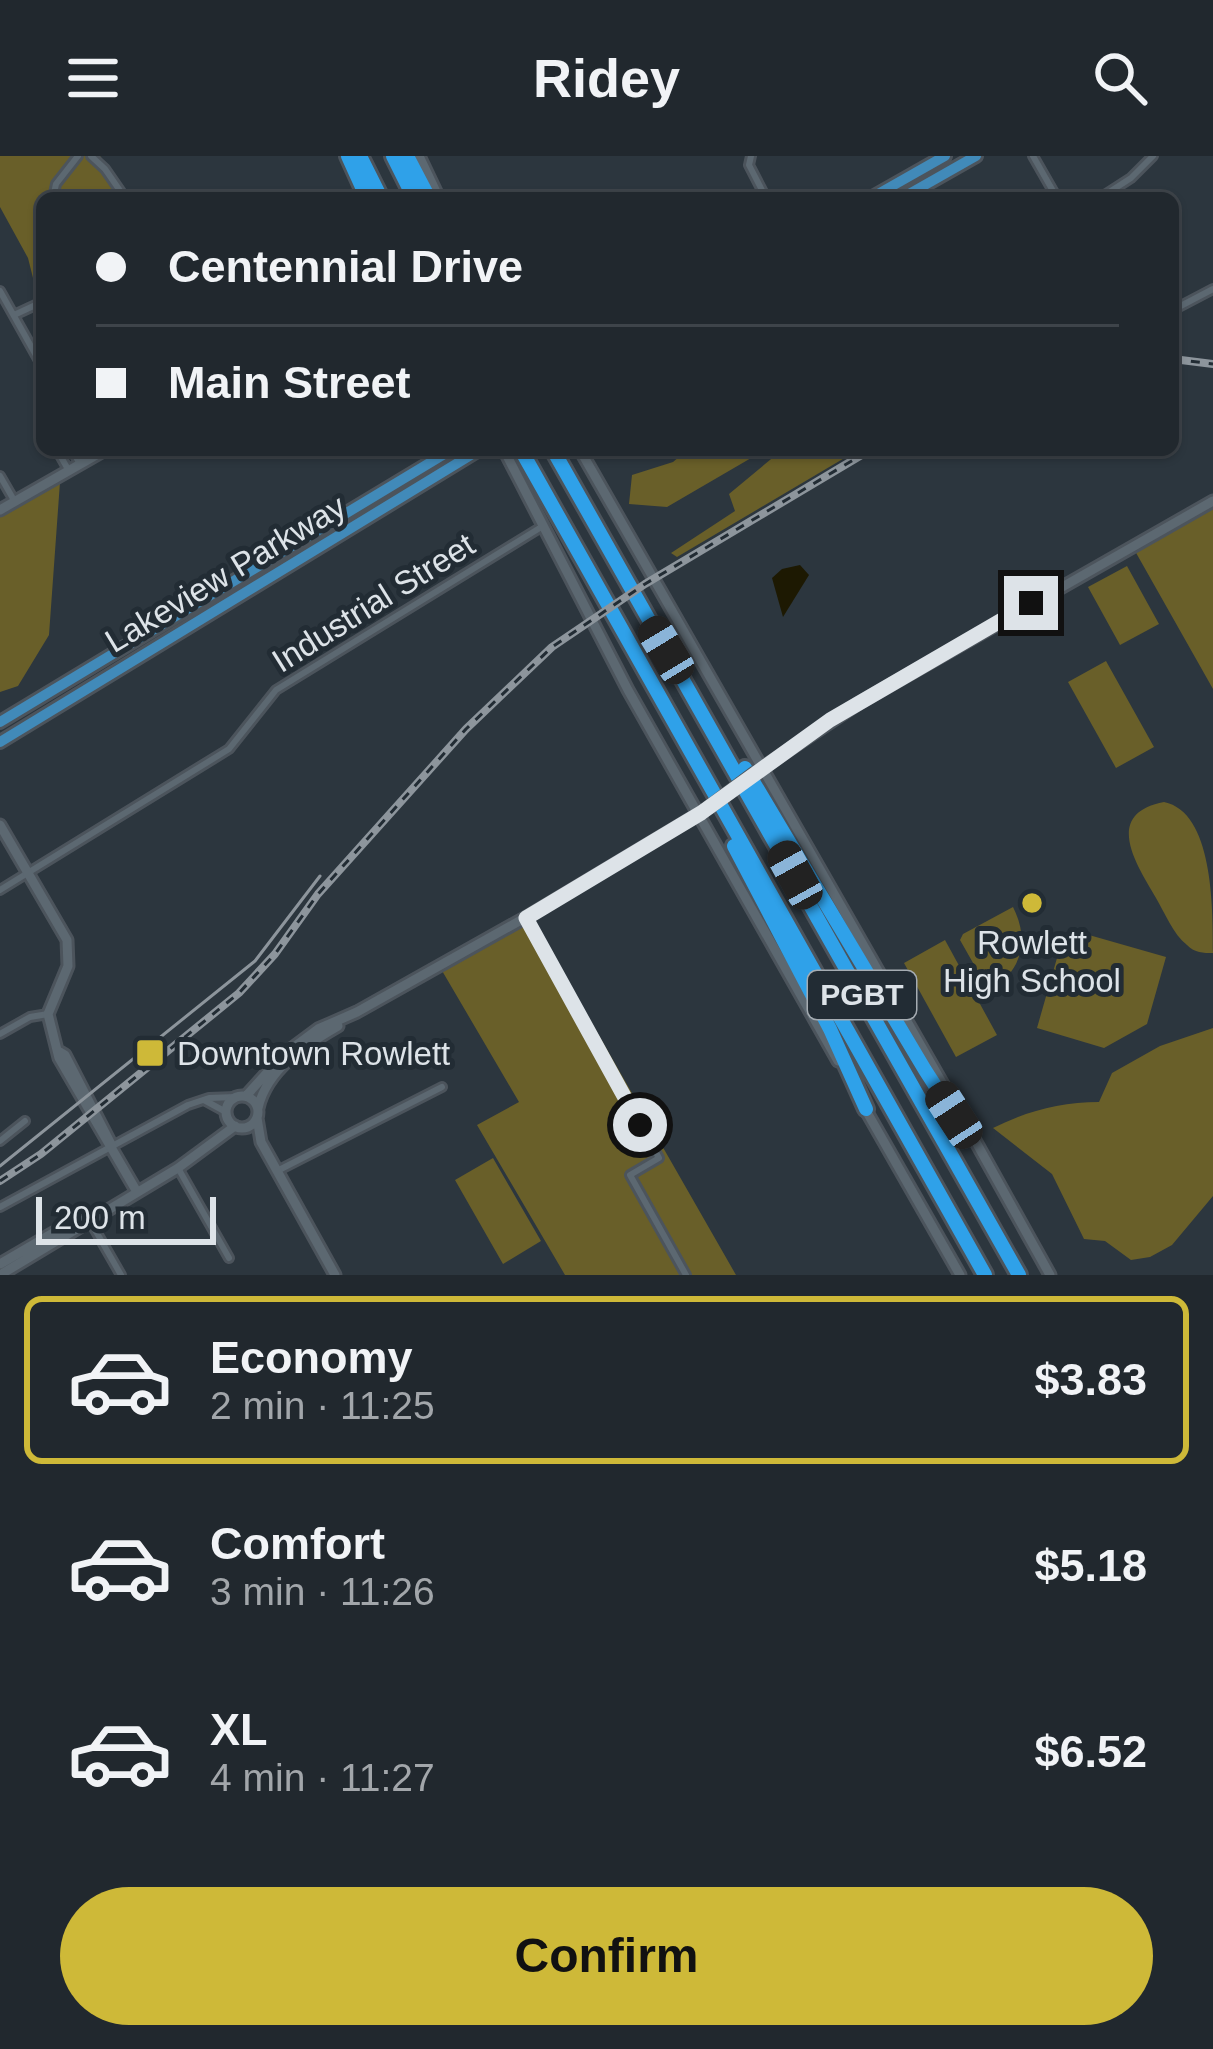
<!DOCTYPE html>
<meta charset="utf-8">
<style>
body{margin:0;font-family:Helvetica,sans-serif;background:#293036;color:#f1f3f6;height:100vh;display:flex;flex-direction:column;font-size:45px;white-space:nowrap}
*{box-sizing:border-box;margin:0}
p{font-size:39px;color:#a2a6aa}
.icon{flex:none;width:66px;height:66px;fill:none;stroke:currentColor;stroke-width:2;stroke-linecap:round;stroke-linejoin:round}
.map{position:relative;height:1119px;overflow:hidden}
.details{display:flex;flex-direction:column;background:#21282e;flex:1}
.details>*{flex:none}
.guide{position:absolute;left:36px;top:36px;width:1143px;height:264px;border-radius:18px;box-shadow:0 3px 9px #0004,0 0 0 3px #3e444a;display:grid;align-content:center;height:264px;padding:0 60px;background:#21282e}
.scale{position:absolute;left:36px;bottom:30px;width:180px;box-sizing:border-box;padding-left:12px;border:6px solid #dde3e8;border-top:0;font-size:33px;line-height:42px;white-space:nowrap;color:#dde3e8;-webkit-text-stroke:9px #222c34;paint-order:stroke}
.end{position:absolute;width:54px;height:54px;margin:-27px;border:15px solid #dde3e8;background:#111;box-shadow:0 0 0 6px #111}
.from{border-radius:50%}
.car{position:absolute;width:36px;height:72px;margin:-36px -18px;border-radius:15px;box-shadow:0 0 9px 3px #0007;background:linear-gradient(#222 24%,#8ab4d8 0 40%,#222 0 76%,#8ab4d8 0 86%,#222 0)}
.guide b{display:flex;align-items:center;gap:42px;height:114px;font-size:45px}
.guide b+b{border-top:3px solid #3e444a}
.guide i{width:30px;height:30px;background:#f1f3f6}
ul{padding:21px 0 0;list-style:none}
li{display:flex;align-items:center;gap:36px;height:168px;margin:0 24px 18px;padding:0 36px;border:6px solid transparent;border-radius:18px}
li div{flex:1}
li b{display:block;font-size:45px}
li em{font-style:normal;font-weight:700}
li.selected{border-color:#ceb938}
li>.icon{width:108px;height:108px;stroke-width:1.5}
.button{display:flex;gap:24px;margin-top:auto;padding:24px 60px}
.button a{flex:1;height:138px;border-radius:72px;background:#ceb938;color:#111;font-size:48px;font-weight:700;line-height:138px;text-align:center}
header{display:flex;justify-content:space-between;align-items:center;height:156px;padding:0 60px;background:#21282e;font-size:54px;font-weight:700}
.map>svg:first-child{display:block}
</style>
<header><svg class="icon" aria-label="menu" viewBox="0 0 24 24"><path d="M4 6h16M4 12h16M4 18h16"/></svg>Ridey<svg class="icon" aria-label="search" viewBox="0 0 24 24"><circle cx="10" cy="10" r="6"/><path d="M15 15l6 6"/></svg></header>
<div class="map">
<svg width="1213" height="1119" viewBox="0 0 1213 1119">
<rect width="100%" height="100%" fill="#2c363e"/>
<path fill="#695f29" d="M 0,0 L 100,0 L 131,42 L 42,42 L 42,136 L 37,138 L 28,102 L 0,51 Z
M 687,294 L 765,294 L 667,351 L 629,348 L 632,319 L 673,306 Z
M 782,294 L 858,294 L 677,401 L 671,397 L 735,355 L 729,338 Z
M 60,326 L 49,479 L 18,530 L 0,536 L 0,361 Z
M 1213,350 L 1213,533 L 1135,395 Z
M 1127,410 L 1159,468 L 1120,489 L 1088,431 Z
M 1106,505 L 1154,591 L 1116,612 L 1068,526 Z
M 1164,646 C 1213,656 1213,750 1213,797 C 1203,797 1195,797 1187,789 C 1173,778 1165,757 1156,742 C 1137,709 1102,658 1164,646 Z
M 1013,751 C 1030,785 1022,815 989,835 L 960,784 L 963,778 Z
M 530,759 L 736,1119 L 565,1119 L 477,969 L 519,946 L 441,813 Z
M 1075,775 L 1166,801 L 1147,868 L 1104,892 L 1037,872 L 1063,781 Z
M 945,784 L 997,879 L 956,901 L 904,807 Z
M 1213,872 L 1213,1040 L 1172,1089 L 1150,1101 L 1131,1104 L 1105,1085 L 1084,1083 L 1052,1018 L 993,972 C 1027,955 1061,946 1099,946 L 1112,917 L 1160,890 Z
M 493,1002 L 541,1085 L 503,1108 L 455,1024 Z"/>
<path fill="#1d1902" d="M 800,409 L 809,419 L 783,461 L 772,422 L 782,413 Z"/>
<g fill="none" stroke-linecap="round" stroke-linejoin="round">
<defs>
<path id="street" d="M 91,0 L 105,13 L 125,42
M 751,0 L 749,9 L 766,42
M 1033,0 L 1057,42
M 53,42 L 56,28 L 78,0
M 1100,42 L 1131,22 L 1153,0
M 0,135 L 42,210
M 1173,154 L 1213,133
M 14,159 L 42,146
M 57,294 L 69,315
M 72,294 L 80,308
M 0,320 L 15,346
M 0,734 L 229,593 L 276,534 L 543,370
M 526,762 L 659,1002 L 630,1019 L 686,1119
M 0,878 L 30,861 L 48,858
M 204,944 L 226,956
M 0,985 L 25,965
M 178,1012 L 229,1102
M 277,1015 L 442,931
M 0,1051 L 188,949 L 209,942 L 236,941
M 90,1065 L 121,1119"/>
<path id="secondary" d="M 419,0 L 439,42
M 504,294 L 628,534 L 838,905
M 580,294 L 956,951
M 0,354 L 105,294
M 759,614 L 859,547 L 1213,345
M 0,669 L 67,784 L 68,810 L 48,858 L 59,902 L 137,1036
M 60,896 L 65,899 L 112,990
M226 956a16 16 0 1 1 32 0a16 16 0 1 1-32 0Z
M 246,940 L 283,899 L 318,873 L 357,856 L 530,759 L 702,656
M 864,951 L 960,1119
M 258,952 C 267,913 305,889 338,870
M 257,962 L 261,986 L 335,1119
M 967,970 L 1050,1119
M 0,1108 L 72,1066 L 89,1063
M 0,1119 L 178,1012 L 235,970"/>
<path id="primary" d="M 871,42 L 945,0
M 902,42 L 976,0
M 0,566 L 451,294
M 0,586 L 479,294"/>
<path id="highway" d="M 348,0 L 367,42
M 360,0 L 381,42
M 393,0 L 414,42
M 407,0 L 429,42
M 521,294 L 985,1119
M 553,294 L 1019,1119
M 745,612 L 925,914 L 954,959 L 970,974
M 734,690 L 830,873 L 866,953"/>
</defs>
<use href="#street" stroke="#4c545c" stroke-width="12"/>
<use href="#secondary" stroke="#4c545c" stroke-width="15"/>
<use href="#primary" stroke="#4c545c" stroke-width="16"/>
<use href="#highway" stroke="#4c545c" stroke-width="20"/>
<use href="#street" stroke="#5c6871" stroke-width="6"/>
<use href="#secondary" stroke="#5c6871" stroke-width="9"/>
<use href="#primary" stroke="#418ab9" stroke-width="10"/>
<use href="#highway" stroke="#2fa1e9" stroke-width="14"/>
<path stroke="#8d959c" stroke-width="3" d="M 0,1010 L 255,805 L 320,720"/>
<defs>
<path id="rail" d="M 1173,203 L 1213,208
M 0,1025 L 41,998 L 239,837 L 275,798 L 318,738 L 466,573 L 552,491 L 645,428 L 870,294"/>
</defs>
<use href="#rail" stroke="#8d959c" stroke-width="8"/>
<use href="#rail" stroke="#222c34" stroke-width="3" stroke-dasharray="9" stroke-linecap="butt"/>
<defs>
<path id="secondary-bridge" d="M 708,652 L 756,616"/>
</defs>
<use href="#secondary-bridge" stroke="#4c545c" stroke-width="15" stroke-linecap="butt"/>
<use href="#secondary-bridge" stroke="#5c6871" stroke-width="9"/>
</g>
<g fill="none" stroke-linecap="round" stroke-linejoin="round">
<path stroke="#dde3e8" stroke-width="15" d="M 640,969 L 526,762 L 701,657 L 830,564 L 1031,447"/>
</g>
<g fill="#ceb938" stroke="#222c34" stroke-width="4.5">
<circle cx="1032" cy="747" r="12"/>
<rect x="135" y="882" width="30" height="30" rx="6"/>
</g>
<g text-anchor="middle" stroke-width="10" stroke-linejoin="round" paint-order="stroke">
<rect fill="#222c34" stroke="#a5acb2" stroke-width="3" x="808" y="815" width="108" height="48" rx="9"/>
<g font-size="30" font-weight="bold" fill="#dde3e8">
<text x="862" y="849">PGBT</text>
</g>
<g font-size="33" fill="#dde3e8" stroke="#222c34">
<text transform="translate(225 417) rotate(-31)" y="12">Lakeview Parkway</text>
<text transform="translate(373 446) rotate(-32)" y="12">Industrial Street</text>
</g>
<g font-size="33" fill="#dde3e8" stroke="#222c34">
<text x="1032" y="798">Rowlett<tspan x="1032" dy="38">High School</tspan></text>
<text x="177" y="909" text-anchor="start">Downtown Rowlett</text>
</g>
</g>
</svg>
<div class="scale">200 m</div>
<i class="end from" style="left:640px;top:969px"></i>
<i class="end" style="left:1031px;top:447px"></i>
<i class="car" style="left:666px;top:494px;rotate:329deg"></i>
<i class="car" style="left:795px;top:719px;rotate:331deg"></i>
<i class="car" style="left:954px;top:959px;rotate:327deg"></i>
<div class="guide">
<b><i class="from"></i>Centennial Drive</b>
<b><i></i>Main Street</b>
</div>
</div>
<section class="details">
<ul>
<li class="selected"><svg class="icon" aria-label="car" viewBox="0 0 24 24"><path d="M5 17H2v-5l4-1 3-4h7l3 4 3 1v5h-3M9 17h6M6 11h13"/><circle cx="7" cy="17" r="2"/><circle cx="17" cy="17" r="2"/></svg><div><b>Economy</b><p>2 min · 11:25</p></div><em>$3.83</em></li>
<li><svg class="icon" aria-label="car" viewBox="0 0 24 24"><path d="M5 17H2v-5l4-1 3-4h7l3 4 3 1v5h-3M9 17h6M6 11h13"/><circle cx="7" cy="17" r="2"/><circle cx="17" cy="17" r="2"/></svg><div><b>Comfort</b><p>3 min · 11:26</p></div><em>$5.18</em></li>
<li><svg class="icon" aria-label="car" viewBox="0 0 24 24"><path d="M5 17H2v-5l4-1 3-4h7l3 4 3 1v5h-3M9 17h6M6 11h13"/><circle cx="7" cy="17" r="2"/><circle cx="17" cy="17" r="2"/></svg><div><b>XL</b><p>4 min · 11:27</p></div><em>$6.52</em></li>
</ul>
<div class="button"><a>Confirm</a></div>
</section>
